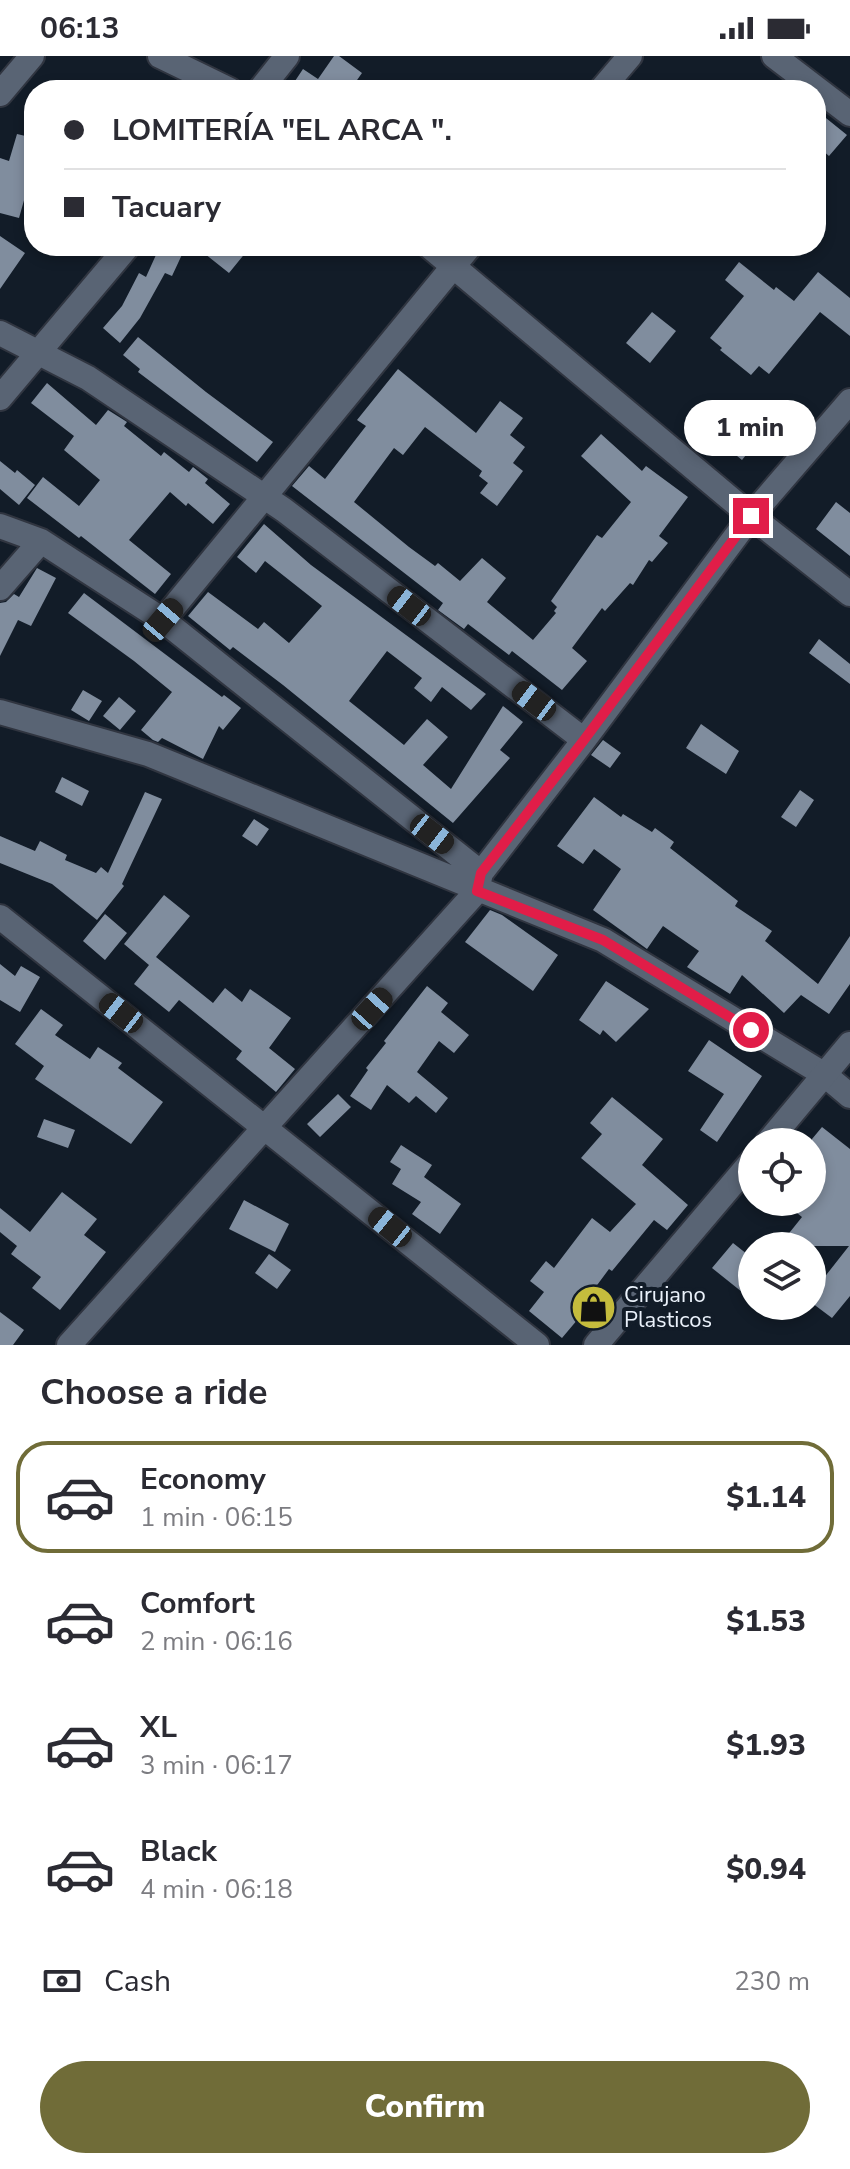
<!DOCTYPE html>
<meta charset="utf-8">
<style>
body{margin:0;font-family:"Nunito Sans",sans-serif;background:#f7f7f7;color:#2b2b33;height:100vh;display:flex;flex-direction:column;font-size:30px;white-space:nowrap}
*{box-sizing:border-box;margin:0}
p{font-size:26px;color:#7c7c81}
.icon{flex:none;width:44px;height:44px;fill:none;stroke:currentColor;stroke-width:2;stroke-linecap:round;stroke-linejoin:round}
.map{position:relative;height:1289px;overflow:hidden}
.sheet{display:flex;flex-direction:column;background:#fff;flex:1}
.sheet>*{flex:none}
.banner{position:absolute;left:24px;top:24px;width:802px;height:176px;border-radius:32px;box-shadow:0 4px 12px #0003;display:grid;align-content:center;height:176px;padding:0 40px;background:#fff}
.controls{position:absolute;left:738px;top:1072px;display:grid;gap:16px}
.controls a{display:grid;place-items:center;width:88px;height:88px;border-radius:50%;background:#fff;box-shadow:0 4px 12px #0003;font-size:40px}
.end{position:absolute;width:36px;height:36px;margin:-18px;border:10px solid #e11d48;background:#fff;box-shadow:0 0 0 4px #fff}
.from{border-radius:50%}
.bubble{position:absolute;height:56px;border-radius:28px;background:#fff;box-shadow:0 4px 12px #0003;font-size:26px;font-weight:800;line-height:56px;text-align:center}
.car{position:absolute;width:24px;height:48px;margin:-24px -12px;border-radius:10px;box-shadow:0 0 6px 2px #0007;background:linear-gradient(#222 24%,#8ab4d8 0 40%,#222 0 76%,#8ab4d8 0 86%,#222 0)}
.banner b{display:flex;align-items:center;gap:28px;height:76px;font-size:30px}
.banner b+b{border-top:2px solid #e1e1e2}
.banner i{width:20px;height:20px;background:#2b2b33}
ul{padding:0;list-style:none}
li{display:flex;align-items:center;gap:24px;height:112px;margin:0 16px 12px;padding:0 24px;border:4px solid transparent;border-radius:32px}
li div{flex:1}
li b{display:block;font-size:30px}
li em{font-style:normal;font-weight:800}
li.on{border-color:#706c38}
li>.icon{width:72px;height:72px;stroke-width:1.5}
h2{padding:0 40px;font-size:36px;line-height:96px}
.pay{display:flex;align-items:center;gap:20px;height:88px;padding:0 40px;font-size:30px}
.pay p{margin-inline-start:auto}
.action{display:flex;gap:16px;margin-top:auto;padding:16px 40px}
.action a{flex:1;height:92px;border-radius:48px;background:#706c38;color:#fff;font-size:32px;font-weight:800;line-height:92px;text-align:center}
.status{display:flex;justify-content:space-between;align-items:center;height:56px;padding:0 40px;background:#fff;direction:ltr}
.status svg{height:22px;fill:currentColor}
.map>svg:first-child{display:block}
</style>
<div class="status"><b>06:13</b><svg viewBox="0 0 49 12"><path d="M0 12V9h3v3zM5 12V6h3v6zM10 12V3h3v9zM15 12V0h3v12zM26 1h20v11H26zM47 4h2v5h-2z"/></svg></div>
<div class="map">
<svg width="850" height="1289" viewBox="0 0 850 1289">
<rect width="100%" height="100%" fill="#121c28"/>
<path fill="#808d9e" d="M 334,0 L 339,0 L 362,17 L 350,34 L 289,34 L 303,13 L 318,23 Z
M 816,54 L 847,79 L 829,100 L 816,89 Z
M 17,78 L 34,82 L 34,109 L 19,162 L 0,157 L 0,102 L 9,105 Z
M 0,180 L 25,197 L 0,233 Z
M 160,190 L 186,190 L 172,220 L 165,217 L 140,262 L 120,287 L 103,272 L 122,250 L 139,217 L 146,221 Z
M 195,190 L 251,190 L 229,217 Z
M 739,206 L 774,234 L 776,231 L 794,245 L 818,216 L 850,242 L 850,280 L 820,256 L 769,318 L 759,310 L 751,319 L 720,294 L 722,292 L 710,282 L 744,240 L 725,224 Z
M 652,256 L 676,275 L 650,307 L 626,287 Z
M 138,281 L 206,336 L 273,386 L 257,406 L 138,316 L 140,313 L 123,299 Z
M 398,313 L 476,377 L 500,345 L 523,362 L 510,379 L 525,391 L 513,407 L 523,415 L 497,450 L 480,437 L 488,427 L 479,420 L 482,415 L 425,371 L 403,399 L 394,392 L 354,446 L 409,491 L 435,510 L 438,507 L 460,525 L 482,502 L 506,522 L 487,546 L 533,584 L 556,557 L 554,555 L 557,551 L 551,545 L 597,479 L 602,482 L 631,446 L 581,400 L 601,378 L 642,415 L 646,410 L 688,441 L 659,480 L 668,487 L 652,506 L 649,504 L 633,529 L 630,527 L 605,555 L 602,552 L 572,592 L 587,605 L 562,634 L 512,595 L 509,599 L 468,568 L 464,573 L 438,554 L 443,547 L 292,430 L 309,410 L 325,423 L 366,370 L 357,364 Z
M 47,327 L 96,369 L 108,354 L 127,366 L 124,370 L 161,400 L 164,396 L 189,416 L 193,411 L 208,423 L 205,427 L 230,448 L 213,468 L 188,447 L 186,450 L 170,436 L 129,484 L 171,518 L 155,538 L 81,480 L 79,482 L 27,442 L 43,421 L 79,450 L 100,424 L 64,394 L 74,380 L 31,347 Z
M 714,344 L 762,379 L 742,404 L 695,366 Z
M 0,405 L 15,417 L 17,414 L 35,429 L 19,449 L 0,433 Z
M 836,446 L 850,457 L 850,500 L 816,473 Z
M 264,468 L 311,509 L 486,638 L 471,654 L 442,631 L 431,646 L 414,632 L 422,622 L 387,595 L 349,645 L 404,689 L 427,663 L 448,681 L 423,709 L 451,733 L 503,650 L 523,666 L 500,694 L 510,702 L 453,767 L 283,629 L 233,591 L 230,594 L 188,560 L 208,536 L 258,573 L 264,566 L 289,587 L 322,550 L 265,505 L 256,517 L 237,501 Z
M 37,512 L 56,522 L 31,570 L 18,564 L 0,600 L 0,547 L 6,546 L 14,538 L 19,541 Z
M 84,537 L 222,641 L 224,639 L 241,652 L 223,674 L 219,670 L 203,703 L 162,682 L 158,686 L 153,684 L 141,674 L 172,636 L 134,605 L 68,557 Z
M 819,583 L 850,608 L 850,628 L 809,597 Z
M 83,634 L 102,645 L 89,665 L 71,654 Z
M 119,641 L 136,655 L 120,674 L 103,660 Z
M 701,668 L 739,695 L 726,718 L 686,692 Z
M 603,684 L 621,697 L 610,712 L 591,699 Z
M 62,721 L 89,735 L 82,750 L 55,736 Z
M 800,734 L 814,744 L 796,771 L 781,761 Z
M 145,736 L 162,743 L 122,828 L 124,830 L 97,864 L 52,828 L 0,807 L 0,780 L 35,795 L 40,785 L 67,799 L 65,804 L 96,817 L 101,811 L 108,817 Z
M 594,741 L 621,761 L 623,758 L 652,776 L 655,772 L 674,786 L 670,792 L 738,845 L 735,850 L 772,875 L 765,885 L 818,928 L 850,880 L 850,928 L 829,958 L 801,939 L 784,957 L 742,919 L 730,938 L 687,911 L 699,895 L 663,870 L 647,893 L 593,854 L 621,813 L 594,793 L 583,808 L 557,790 Z
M 254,763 L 269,773 L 257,790 L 242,780 Z
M 164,839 L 190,860 L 156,901 L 213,947 L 225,932 L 242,946 L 250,933 L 291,962 L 269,992 L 295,1013 L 276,1036 L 236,1003 L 242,995 L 179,944 L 169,956 L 134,928 L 149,909 L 124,888 Z
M 490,854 L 502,859 L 558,899 L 533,935 L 465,886 Z
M 105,858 L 127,877 L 105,904 L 83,885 Z
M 0,908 L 15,920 L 21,910 L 40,921 L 20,956 L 0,944 Z
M 606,925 L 649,953 L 616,986 L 603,974 L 600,979 L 579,964 Z
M 427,930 L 448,947 L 441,956 L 469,979 L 454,997 L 439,985 L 417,1016 L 448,1042 L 436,1057 L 416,1040 L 409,1047 L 387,1029 L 371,1054 L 350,1040 L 368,1014 L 366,1012 L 386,987 L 384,985 Z
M 41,953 L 63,969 L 55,979 L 90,1003 L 98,991 L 122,1007 L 118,1012 L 163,1046 L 131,1088 L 35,1023 L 44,1010 L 15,988 Z
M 709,984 L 762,1020 L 717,1086 L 700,1074 L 724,1038 L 688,1015 Z
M 338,1038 L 351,1051 L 320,1081 L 307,1068 Z
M 612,1041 L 663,1083 L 642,1109 L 688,1149 L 667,1174 L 654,1164 L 612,1215 L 609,1213 L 589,1240 L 594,1244 L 562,1282 L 529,1255 L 544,1236 L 530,1225 L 546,1205 L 554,1212 L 592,1162 L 610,1176 L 636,1148 L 581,1102 L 602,1078 L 590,1067 Z
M 44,1063 L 75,1074 L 68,1092 L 37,1081 Z
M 822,1071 L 850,1093 L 850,1240 L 832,1262 L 812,1247 L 812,1237 L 849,1190 L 798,1190 L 786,1181 L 802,1161 L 783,1146 L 812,1146 L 812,1083 Z
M 401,1089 L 432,1109 L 424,1121 L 461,1148 L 440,1178 L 412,1158 L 421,1146 L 392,1128 L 401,1113 L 390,1106 Z
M 62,1136 L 97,1163 L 84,1179 L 106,1196 L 60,1254 L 32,1232 L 41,1221 L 11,1198 L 17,1190 L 0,1176 L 0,1152 L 30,1176 Z
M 244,1144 L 289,1168 L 275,1196 L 229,1173 Z
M 733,1187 L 752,1202 L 752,1244 L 712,1212 Z
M 269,1198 L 291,1214 L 277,1233 L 255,1217 Z
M 0,1256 L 24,1274 L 13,1289 L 0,1289 Z"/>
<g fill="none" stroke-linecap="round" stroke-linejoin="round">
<defs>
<path id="street" d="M 160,0 L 230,34
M 774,0 L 850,58
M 260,34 L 287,0
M 601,34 L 630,0
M 0,38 L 32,0
M 429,190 L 751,460 L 850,538
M 0,277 L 88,322 L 284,454 L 584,684
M 0,342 L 128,190
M 0,470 L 41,485 L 163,564 L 481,817 L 477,835 L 69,1289
M 0,532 L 41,485
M 163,564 L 470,190
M 0,656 L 148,698 L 603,884 L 825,1019 L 850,1040
M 481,817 L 584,684 L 751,460 L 850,345
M 0,861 L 537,1289"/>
<path id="secondary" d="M 768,1086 L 850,988
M 596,1289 L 752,1105"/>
</defs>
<use href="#street" stroke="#303540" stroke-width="28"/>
<use href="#secondary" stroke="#303540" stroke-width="28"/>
<use href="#street" stroke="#596474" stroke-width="24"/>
<use href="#secondary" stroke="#596474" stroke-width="24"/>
</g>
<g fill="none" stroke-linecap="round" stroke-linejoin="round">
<path stroke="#e11d48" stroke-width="10" d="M 751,974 L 603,884 L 477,835 L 481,817 L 584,684 L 751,460"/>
</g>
<defs>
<symbol id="shop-disc" viewBox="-11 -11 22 22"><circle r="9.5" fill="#c5bc3d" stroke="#121c28"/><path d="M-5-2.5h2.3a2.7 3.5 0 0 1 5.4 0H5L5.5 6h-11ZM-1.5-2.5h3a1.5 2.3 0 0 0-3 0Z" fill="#111"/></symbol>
</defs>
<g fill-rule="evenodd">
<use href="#shop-disc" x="568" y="1226" width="51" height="51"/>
</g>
<g text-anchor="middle" stroke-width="8" stroke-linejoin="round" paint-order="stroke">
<g font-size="22" fill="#ebf2fb" stroke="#121c28" text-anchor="start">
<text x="624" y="1246">Cirujano<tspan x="624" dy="25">Plasticos</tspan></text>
</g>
</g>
</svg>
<div class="controls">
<a><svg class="icon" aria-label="locate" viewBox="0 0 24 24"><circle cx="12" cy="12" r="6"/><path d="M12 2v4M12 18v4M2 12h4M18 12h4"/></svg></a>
<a><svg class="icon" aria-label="layers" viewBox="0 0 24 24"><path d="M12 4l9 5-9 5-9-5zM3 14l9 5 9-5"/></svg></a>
</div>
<i class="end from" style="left:751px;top:974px"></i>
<i class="end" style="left:751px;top:460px"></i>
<div class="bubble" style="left:684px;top:344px;width:132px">1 min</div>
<i class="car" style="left:409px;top:550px;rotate:308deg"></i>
<i class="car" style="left:163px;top:564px;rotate:40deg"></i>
<i class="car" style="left:534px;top:645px;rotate:307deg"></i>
<i class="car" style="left:432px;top:778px;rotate:128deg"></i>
<i class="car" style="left:372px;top:953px;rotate:42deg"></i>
<i class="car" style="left:121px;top:957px;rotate:308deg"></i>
<i class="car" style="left:390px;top:1171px;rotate:309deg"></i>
<div class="banner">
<b><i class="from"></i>LOMITERÍA &quot;EL ARCA &quot;.</b>
<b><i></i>Tacuary</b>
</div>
</div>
<section class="sheet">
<h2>Choose a ride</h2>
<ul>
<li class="on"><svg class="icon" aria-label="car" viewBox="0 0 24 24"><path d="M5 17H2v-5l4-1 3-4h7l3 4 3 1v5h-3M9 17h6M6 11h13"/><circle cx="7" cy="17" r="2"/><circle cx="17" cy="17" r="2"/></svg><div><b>Economy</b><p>1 min · 06:15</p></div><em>$1.14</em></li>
<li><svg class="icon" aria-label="car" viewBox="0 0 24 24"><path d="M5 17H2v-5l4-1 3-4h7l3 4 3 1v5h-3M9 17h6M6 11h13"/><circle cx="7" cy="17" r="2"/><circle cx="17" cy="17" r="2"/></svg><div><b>Comfort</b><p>2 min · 06:16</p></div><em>$1.53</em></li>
<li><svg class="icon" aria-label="car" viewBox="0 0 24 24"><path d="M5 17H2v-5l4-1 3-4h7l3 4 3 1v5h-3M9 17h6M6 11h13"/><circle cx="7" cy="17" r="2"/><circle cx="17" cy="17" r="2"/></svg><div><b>XL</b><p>3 min · 06:17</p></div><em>$1.93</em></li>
<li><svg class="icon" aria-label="car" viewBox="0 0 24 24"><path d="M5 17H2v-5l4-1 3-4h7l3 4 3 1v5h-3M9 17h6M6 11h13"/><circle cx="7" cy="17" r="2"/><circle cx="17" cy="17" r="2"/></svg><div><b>Black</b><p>4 min · 06:18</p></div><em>$0.94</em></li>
</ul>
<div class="pay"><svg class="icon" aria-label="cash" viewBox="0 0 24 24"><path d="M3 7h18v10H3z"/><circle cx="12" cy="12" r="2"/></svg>Cash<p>230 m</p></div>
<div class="action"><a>Confirm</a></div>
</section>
